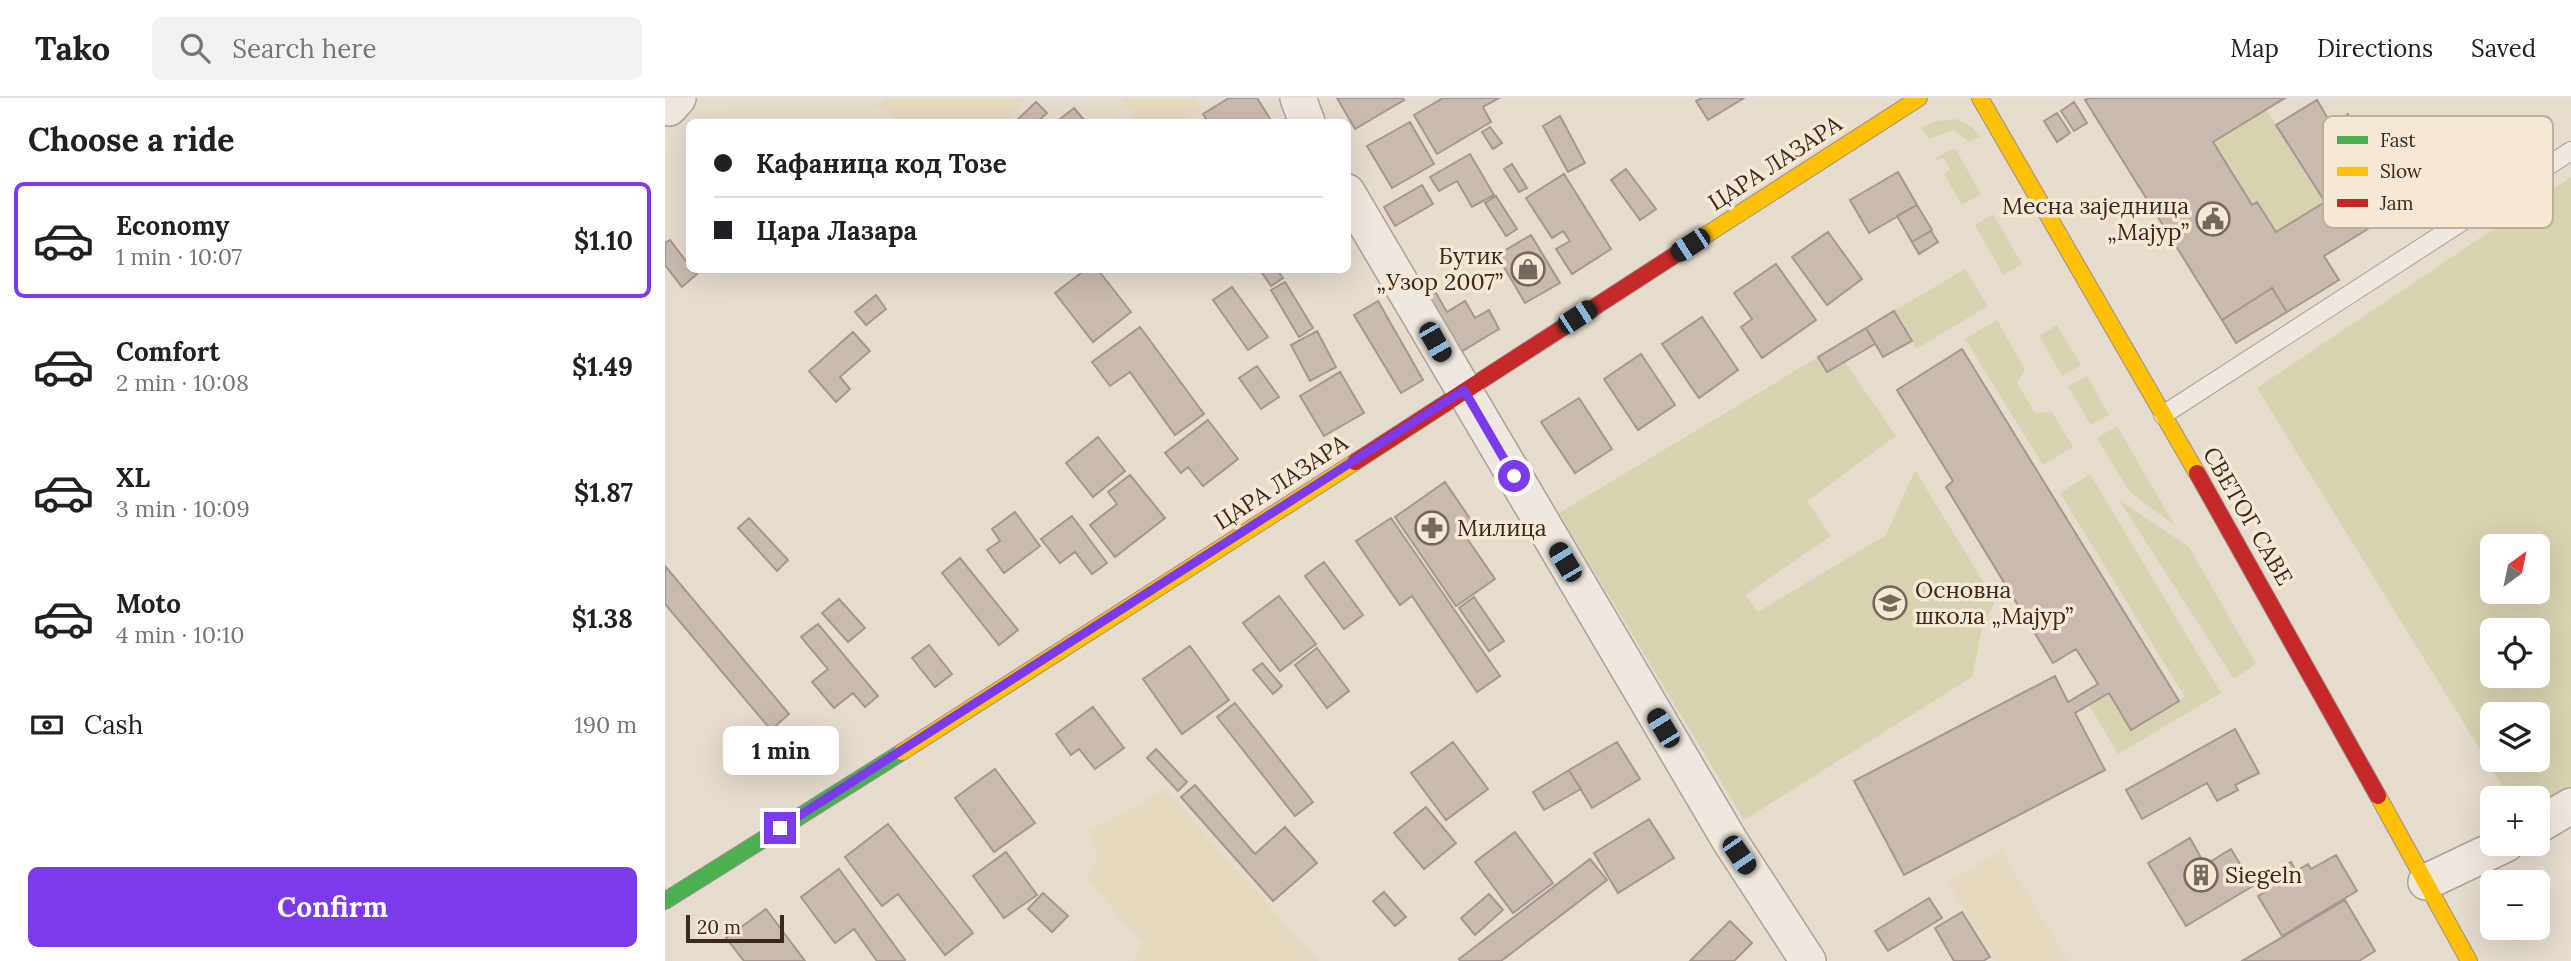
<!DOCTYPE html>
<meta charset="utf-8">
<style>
body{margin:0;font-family:Lora,serif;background:#f2f2f2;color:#202124;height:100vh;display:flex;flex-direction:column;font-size:26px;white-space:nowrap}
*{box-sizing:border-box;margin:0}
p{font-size:23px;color:#757577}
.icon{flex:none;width:38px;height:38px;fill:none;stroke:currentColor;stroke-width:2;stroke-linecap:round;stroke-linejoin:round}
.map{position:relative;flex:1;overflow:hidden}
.panel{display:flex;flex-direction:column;background:#fff;width:665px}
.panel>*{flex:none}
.hud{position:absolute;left:21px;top:21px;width:665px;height:154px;border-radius:10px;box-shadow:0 7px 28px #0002;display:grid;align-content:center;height:154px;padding:0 28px;background:#fff}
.needle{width:46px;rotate:33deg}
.controls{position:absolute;left:1815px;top:436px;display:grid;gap:14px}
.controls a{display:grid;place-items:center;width:70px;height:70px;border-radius:10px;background:#fff;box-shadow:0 7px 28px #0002;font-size:35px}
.scale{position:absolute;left:21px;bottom:18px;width:98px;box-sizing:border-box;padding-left:7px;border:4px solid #39291f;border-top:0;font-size:19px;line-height:24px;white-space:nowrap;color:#39291f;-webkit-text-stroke:5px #f5e8d5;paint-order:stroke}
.end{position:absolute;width:32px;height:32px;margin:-16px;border:9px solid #7c3aed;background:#fff;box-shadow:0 0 0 4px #fff}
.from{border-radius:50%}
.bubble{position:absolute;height:49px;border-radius:10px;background:#fff;box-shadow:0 7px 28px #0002;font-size:23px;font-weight:700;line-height:49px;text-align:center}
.car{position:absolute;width:21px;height:42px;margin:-21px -10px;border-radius:9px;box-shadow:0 0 5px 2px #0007;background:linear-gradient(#222 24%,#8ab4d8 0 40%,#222 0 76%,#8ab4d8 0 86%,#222 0)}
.hud b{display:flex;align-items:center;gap:24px;height:66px;font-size:26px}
.hud b+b{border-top:2px solid #e0e0e0}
.hud i{width:18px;height:18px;background:#202124}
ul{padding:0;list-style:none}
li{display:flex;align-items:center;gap:21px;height:116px;margin:0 14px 10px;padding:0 14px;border:4px solid transparent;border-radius:10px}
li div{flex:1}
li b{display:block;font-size:26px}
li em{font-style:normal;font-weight:700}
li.active{border-color:#7c3aed}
li>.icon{width:63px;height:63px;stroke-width:1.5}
h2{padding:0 28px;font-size:32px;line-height:84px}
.pay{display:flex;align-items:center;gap:18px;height:77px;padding:0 28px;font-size:26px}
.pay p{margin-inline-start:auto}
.action{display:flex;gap:14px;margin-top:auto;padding:14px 28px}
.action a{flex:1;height:80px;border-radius:10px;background:#7c3aed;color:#fff;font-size:28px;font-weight:700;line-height:80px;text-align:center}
header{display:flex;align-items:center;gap:42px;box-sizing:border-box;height:98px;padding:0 35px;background:#fff;border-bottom:2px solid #e0e0e0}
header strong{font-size:33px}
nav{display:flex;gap:38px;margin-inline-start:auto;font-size:24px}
.search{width:490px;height:63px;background:#f2f2f2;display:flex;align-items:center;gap:18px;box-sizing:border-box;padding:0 24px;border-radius:10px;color:#757577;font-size:26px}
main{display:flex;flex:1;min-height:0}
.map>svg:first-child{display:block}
</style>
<header>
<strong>Tako</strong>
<div class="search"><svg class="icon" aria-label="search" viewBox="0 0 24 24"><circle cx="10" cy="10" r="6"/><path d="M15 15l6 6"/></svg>Search here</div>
<nav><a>Map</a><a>Directions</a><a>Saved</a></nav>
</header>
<main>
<section class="panel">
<h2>Choose a ride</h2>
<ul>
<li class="active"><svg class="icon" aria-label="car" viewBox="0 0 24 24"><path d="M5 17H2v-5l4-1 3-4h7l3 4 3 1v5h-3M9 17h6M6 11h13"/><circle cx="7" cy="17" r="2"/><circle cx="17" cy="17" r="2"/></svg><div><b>Economy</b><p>1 min · 10:07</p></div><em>$1.10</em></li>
<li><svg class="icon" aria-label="car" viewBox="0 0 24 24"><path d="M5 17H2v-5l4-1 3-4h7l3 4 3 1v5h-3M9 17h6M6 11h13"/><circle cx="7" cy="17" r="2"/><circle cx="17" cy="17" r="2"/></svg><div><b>Comfort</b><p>2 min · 10:08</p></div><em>$1.49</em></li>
<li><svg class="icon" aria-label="car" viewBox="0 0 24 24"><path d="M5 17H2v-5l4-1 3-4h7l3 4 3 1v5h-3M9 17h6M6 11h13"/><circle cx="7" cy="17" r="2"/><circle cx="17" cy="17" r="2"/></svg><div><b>XL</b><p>3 min · 10:09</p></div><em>$1.87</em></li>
<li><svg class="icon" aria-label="car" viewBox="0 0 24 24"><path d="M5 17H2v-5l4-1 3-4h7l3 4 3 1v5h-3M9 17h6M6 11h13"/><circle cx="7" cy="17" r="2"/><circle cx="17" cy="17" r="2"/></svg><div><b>Moto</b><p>4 min · 10:10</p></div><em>$1.38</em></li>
</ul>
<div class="pay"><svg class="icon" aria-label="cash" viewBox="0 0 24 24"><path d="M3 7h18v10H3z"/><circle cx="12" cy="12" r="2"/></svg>Cash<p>190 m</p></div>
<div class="action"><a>Confirm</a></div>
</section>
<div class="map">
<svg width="1906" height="863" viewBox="0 0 1906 863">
<rect width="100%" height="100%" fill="#e5dcce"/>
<path fill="#e4d9bf" d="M 220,0 L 362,0 L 341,24 L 233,24 L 213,8 Z
M 457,0 L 528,0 L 536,13 L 516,24 L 472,24 Z
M 500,691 L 653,863 L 469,863 L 478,846 L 421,780 L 433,759 L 424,733 Z
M 1336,752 L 1403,863 L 1331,863 L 1283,784 Z"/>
<path fill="#d7d3b1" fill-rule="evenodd" d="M 1601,12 L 1660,104 L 1611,134 L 1593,104 L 1587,107 L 1548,44 Z
M 1290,21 L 1306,28 L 1315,38 L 1305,44 L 1288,32 L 1264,41 L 1256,30 L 1271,23 Z
M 1290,50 L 1316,96 L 1297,107 L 1279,76 L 1285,71 L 1278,60 L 1272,63 L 1270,60 Z
M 1906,79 L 1906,690 L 1873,712 L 1872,700 L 1845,700 L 1592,290 ZM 1827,448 L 1872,448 L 1872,494 L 1827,494 ZM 1827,532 L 1872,532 L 1872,578 L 1827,578 ZM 1827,616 L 1872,616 L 1872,662 L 1827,662 Z
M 1328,116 L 1357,166 L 1338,177 L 1310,127 Z
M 1300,171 L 1323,208 L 1251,251 L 1229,213 Z
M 1332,222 L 1360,272 L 1352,285 L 1370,315 L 1387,314 L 1408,349 L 1378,367 L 1300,241 Z
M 1392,227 L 1416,267 L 1397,278 L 1374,238 Z
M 1153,259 L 1162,274 L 1180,264 L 1231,338 L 1142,403 L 1166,438 L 1080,497 L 1093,514 L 1221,437 L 1250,372 L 1330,503 L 1317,531 L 1307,579 L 1079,722 L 894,415 Z
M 1422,278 L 1444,317 L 1426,327 L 1403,288 Z
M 1452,328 L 1510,428 L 1464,393 L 1432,340 Z
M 1425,376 L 1556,595 L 1453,656 L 1424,607 L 1444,595 L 1466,632 L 1520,599 L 1395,395 Z
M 1454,402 L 1524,449 L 1591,566 L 1569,581 Z"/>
<path fill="#c9baaf" stroke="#a5978d" stroke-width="2" d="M 564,0 L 592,0 L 607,24 L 543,24 L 538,16 Z
M 672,0 L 738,0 L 739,2 L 690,31 Z
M 778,0 L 834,0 L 818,9 L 826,24 L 772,56 L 749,17 Z
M 1037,0 L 1079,0 L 1043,22 L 1031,3 Z
M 1424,0 L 1620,0 L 1548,44 L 1587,107 L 1592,104 L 1611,134 L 1660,104 L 1611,27 L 1652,2 L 1666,26 L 1683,16 L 1740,108 L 1659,158 L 1674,182 L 1622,214 L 1607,190 L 1557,222 L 1420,2 Z
M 371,4 L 382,15 L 372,24 L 350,24 Z
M 1409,4 L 1422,25 L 1409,33 L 1396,13 Z
M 409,10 L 421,24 L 391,24 Z
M 1392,15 L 1405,35 L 1392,44 L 1379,23 Z
M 895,18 L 920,65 L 903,74 L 878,28 Z
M 745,24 L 769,66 L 727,90 L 702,48 Z
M 825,29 L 837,45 L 828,51 L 817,34 Z
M 805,56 L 829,97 L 807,109 L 792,83 L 774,93 L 765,79 Z
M 847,66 L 862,90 L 854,94 L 839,71 Z
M 961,71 L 991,111 L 975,122 L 946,82 Z
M 1233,74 L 1252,107 L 1204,135 L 1185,102 Z
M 899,76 L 946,151 L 907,176 L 891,151 L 905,143 L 898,133 L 887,140 L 861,100 Z
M 757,87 L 768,106 L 730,128 L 719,109 Z
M 831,98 L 852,131 L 841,138 L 820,105 Z
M 1252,107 L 1267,132 L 1247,144 L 1232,118 Z
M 1266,133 L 1273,144 L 1254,156 L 1247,144 Z
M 1163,134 L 1197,181 L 1162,207 L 1127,159 Z
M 866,137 L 895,185 L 860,205 L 832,157 Z
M 5,142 L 24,167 L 24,172 L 32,176 L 17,189 L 0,167 L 0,145 Z
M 1111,166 L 1151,222 L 1097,260 L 1076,229 L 1087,221 L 1069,195 Z
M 420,172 L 433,172 L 466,214 L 428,244 L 390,195 Z
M 595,172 L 612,172 L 618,180 L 606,188 Z
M 620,184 L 648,230 L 634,239 L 606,192 Z
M 567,189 L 603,239 L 583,252 L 548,202 Z
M 768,190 L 782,214 L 800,203 L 810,220 L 824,212 L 834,231 L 789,258 L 754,198 Z
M 1607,190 L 1622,214 L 1571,245 L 1557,222 Z
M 211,197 L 221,211 L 201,227 L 190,214 Z
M 713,203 L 758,282 L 736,295 L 689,217 Z
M 1229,213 L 1247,243 L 1218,259 L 1201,230 Z
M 1037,219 L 1073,272 L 1034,300 L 997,246 Z
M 475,229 L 539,316 L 510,337 L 465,274 L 445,288 L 427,264 Z
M 1201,230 L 1210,246 L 1162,274 L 1153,259 Z
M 652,233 L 671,269 L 645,283 L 626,247 Z
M 188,234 L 205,253 L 175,279 L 185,291 L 171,304 L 144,273 Z
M 1297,251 L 1514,603 L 1466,632 L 1444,595 L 1410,615 L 1440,672 L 1239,777 L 1189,683 L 1390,578 L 1403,604 L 1433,586 L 1411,551 L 1388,565 L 1281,389 L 1288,383 L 1232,292 Z
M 976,256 L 1010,307 L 973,332 L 939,281 Z
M 592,268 L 614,299 L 596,311 L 574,280 Z
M 675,274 L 699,315 L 659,338 L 635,298 Z
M 914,300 L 947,351 L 910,375 L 876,324 Z
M 543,322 L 573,361 L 538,388 L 523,369 L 516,375 L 500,355 Z
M 433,339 L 460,373 L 428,399 L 401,365 Z
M 465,377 L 500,420 L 450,459 L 425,427 L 452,406 L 443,394 Z
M 780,384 L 812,431 L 801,439 L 830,481 L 791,508 L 730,419 Z
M 350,414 L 375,448 L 339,475 L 322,452 L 335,443 L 327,431 Z
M 407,418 L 442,465 L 427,476 L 410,454 L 395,465 L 376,441 Z
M 84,420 L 123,462 L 112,473 L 73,430 Z
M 726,420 L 835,578 L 812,594 L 747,498 L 735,507 L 691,443 Z
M 295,460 L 353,532 L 334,547 L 277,475 Z
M 659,464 L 698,517 L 679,531 L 640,478 Z
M 0,468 L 124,616 L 106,632 L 0,506 Z
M 614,498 L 651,546 L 615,573 L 578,525 Z
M 809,499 L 839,543 L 824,553 L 794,510 Z
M 174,501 L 200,530 L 183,544 L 157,515 Z
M 153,526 L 213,598 L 200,609 L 188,595 L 169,610 L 147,584 L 163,571 L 136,539 Z
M 264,547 L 287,576 L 270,589 L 247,560 Z
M 525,548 L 564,602 L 517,636 L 478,581 Z
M 652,550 L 684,593 L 662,610 L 630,567 Z
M 597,565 L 617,588 L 608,596 L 588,572 Z
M 570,605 L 648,704 L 630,718 L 552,619 Z
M 428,609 L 459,650 L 430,671 L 414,651 L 406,657 L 391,636 Z
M 1570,631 L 1594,675 L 1570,687 L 1573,692 L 1552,703 L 1542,685 L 1477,721 L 1461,692 Z
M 788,644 L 823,691 L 781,722 L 746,675 Z
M 952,644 L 975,681 L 927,710 L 904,672 Z
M 491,651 L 522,684 L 513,693 L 482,660 Z
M 330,671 L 370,725 L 329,754 L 290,700 Z
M 904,672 L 916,691 L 879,712 L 868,694 Z
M 530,687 L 590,756 L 620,729 L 652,765 L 608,803 L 516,699 Z
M 761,709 L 791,745 L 759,771 L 729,735 Z
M 984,721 L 1009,760 L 953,795 L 929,755 Z
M 223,726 L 308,835 L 280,857 L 233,796 L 217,808 L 180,759 Z
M 850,734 L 888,785 L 848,815 L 810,764 Z
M 1525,740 L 1540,767 L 1566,751 L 1588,788 L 1521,828 L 1483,765 Z
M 341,754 L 372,797 L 339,820 L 308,778 Z
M 1671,757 L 1692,793 L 1617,838 L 1593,798 L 1605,791 L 1599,780 L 1626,764 L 1631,773 L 1643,766 L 1646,771 Z
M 925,761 L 942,782 L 836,863 L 795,863 L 794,861 Z
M 174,771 L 240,862 L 239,863 L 212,863 L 189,831 L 170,845 L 136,799 Z
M 719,794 L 741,819 L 730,828 L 708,803 Z
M 378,795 L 403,818 L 387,834 L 363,811 Z
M 824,796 L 838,812 L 810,837 L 796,820 Z
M 1264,800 L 1277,820 L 1223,853 L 1210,833 Z
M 1680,802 L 1710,853 L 1694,863 L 1577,863 Z
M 101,811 L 140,863 L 79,863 L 61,840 Z
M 1297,814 L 1325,859 L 1318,863 L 1289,863 L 1270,830 Z
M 1065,823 L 1087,845 L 1069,863 L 1025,863 Z"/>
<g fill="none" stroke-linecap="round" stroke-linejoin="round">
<defs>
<path id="lane" d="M 1498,317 L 1906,53"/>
<path id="street" d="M 633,0 L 642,24
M 4,10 L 13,0
M 682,94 L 1065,743 L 1143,863
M 1872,728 L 1906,708
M 1761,784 L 1841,746"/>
<path id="fast" d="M 0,803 L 237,654"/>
<path id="slow" d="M 1315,0 L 1532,375
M 1027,146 L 1254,0
M 237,654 L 690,364
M 1713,698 L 1804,863"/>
<path id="jam" d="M 690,364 L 1027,146
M 1532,375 L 1713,698"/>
</defs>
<use href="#lane" stroke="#aaa197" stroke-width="20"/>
<use href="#street" stroke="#aaa197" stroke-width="38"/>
<use href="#fast" stroke="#9a9187" stroke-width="18"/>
<use href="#slow" stroke="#9a9187" stroke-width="18"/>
<use href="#jam" stroke="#9a9187" stroke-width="18"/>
<use href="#lane" stroke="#eee8e0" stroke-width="18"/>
<use href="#street" stroke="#eee8e0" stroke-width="35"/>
<use href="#fast" stroke="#4caf50" stroke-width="16"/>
<use href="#slow" stroke="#ffc107" stroke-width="16"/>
<use href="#jam" stroke="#c62828" stroke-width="16"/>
</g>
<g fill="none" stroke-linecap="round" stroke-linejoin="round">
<path stroke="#7c3aed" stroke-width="9" d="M 115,730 L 799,292 L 849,378"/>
</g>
<defs>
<symbol id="civic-ring" viewBox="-11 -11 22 22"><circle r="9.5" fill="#f5e8d5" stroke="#75685c" stroke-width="1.5"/><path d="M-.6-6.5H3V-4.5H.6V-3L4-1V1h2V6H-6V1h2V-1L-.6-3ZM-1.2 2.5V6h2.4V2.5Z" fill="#75685c"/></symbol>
<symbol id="shop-ring" viewBox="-11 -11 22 22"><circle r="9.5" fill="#f5e8d5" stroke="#75685c" stroke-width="1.5"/><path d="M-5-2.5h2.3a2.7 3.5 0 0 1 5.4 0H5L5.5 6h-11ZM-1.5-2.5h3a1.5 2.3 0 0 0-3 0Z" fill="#75685c"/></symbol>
<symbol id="pharmacy-ring" viewBox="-11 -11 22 22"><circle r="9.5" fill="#f5e8d5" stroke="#75685c" stroke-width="1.5"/><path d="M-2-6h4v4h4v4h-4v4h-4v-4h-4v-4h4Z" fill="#75685c"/></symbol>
<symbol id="school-ring" viewBox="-11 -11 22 22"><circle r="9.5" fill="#f5e8d5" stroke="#75685c" stroke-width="1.5"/><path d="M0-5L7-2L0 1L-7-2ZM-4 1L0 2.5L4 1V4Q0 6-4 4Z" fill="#75685c"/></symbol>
<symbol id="building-ring" viewBox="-11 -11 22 22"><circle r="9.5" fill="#f5e8d5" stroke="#75685c" stroke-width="1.5"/><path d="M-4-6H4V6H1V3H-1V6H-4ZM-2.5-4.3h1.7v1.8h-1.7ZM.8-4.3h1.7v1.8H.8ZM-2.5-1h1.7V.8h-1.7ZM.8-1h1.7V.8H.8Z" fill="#75685c"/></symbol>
</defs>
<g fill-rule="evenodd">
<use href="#civic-ring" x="1529" y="102" width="38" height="38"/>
<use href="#shop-ring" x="844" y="152" width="38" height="38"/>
<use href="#pharmacy-ring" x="748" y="411" width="38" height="38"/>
<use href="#school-ring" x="1206" y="486" width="38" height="38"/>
<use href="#building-ring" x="1517" y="758" width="38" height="38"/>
</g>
<g text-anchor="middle" stroke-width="7" stroke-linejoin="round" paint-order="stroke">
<g font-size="23" fill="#39291f" stroke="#f5e8d5">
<text transform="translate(1110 65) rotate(-33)" y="8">ЦАРА ЛАЗАРА</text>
<text transform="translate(616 384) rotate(-33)" y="8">ЦАРА ЛАЗАРА</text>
<text transform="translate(1583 418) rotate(60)" y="8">СВЕТОГ САВЕ</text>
</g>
<g font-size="23" fill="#39291f" stroke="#f5e8d5" text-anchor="start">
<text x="1524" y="116" text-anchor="end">Месна заједница<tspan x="1524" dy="26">„Мајур”</tspan></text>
<text x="838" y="166" text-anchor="end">Бутик<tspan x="838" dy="26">„Узор 2007”</tspan></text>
<text x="792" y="438">Милица</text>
<text x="1250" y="500">Основна<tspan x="1250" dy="26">школа „Мајур”</tspan></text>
<text x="1560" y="785">Siegeln</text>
</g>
</g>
<rect x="1658" y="18" width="230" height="112" rx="10" fill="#f5e8d5" stroke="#bdaf9e" stroke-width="2"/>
<rect x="1672" y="38" width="31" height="8" fill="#4caf50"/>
<rect x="1672" y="69" width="31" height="9" fill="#ffc107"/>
<rect x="1672" y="101" width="31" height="8" fill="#c62828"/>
<g font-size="19" fill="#39291f">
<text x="1715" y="49">Fast</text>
<text x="1715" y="80">Slow</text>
<text x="1715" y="112">Jam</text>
</g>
</svg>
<div class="controls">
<a><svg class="needle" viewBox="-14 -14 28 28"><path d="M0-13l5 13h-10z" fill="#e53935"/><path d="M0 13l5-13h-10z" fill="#757577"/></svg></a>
<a><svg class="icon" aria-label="locate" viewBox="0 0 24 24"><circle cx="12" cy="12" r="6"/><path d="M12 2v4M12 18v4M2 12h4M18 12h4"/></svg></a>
<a><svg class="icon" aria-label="layers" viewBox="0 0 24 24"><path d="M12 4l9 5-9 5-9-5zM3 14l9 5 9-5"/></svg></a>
<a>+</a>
<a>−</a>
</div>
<div class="scale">20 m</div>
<i class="end from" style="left:849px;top:378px"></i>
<i class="end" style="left:115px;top:730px"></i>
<div class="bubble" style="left:58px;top:628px;width:116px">1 min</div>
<i class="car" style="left:1025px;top:147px;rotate:237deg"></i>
<i class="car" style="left:912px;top:219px;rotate:57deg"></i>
<i class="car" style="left:770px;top:244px;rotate:150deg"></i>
<i class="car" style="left:900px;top:464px;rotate:329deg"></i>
<i class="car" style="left:998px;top:630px;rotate:329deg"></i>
<i class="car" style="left:1074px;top:757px;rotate:146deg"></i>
<div class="hud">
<b><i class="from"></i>Кафаница код Тозе</b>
<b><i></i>Цара Лазара</b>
</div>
</div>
</main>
